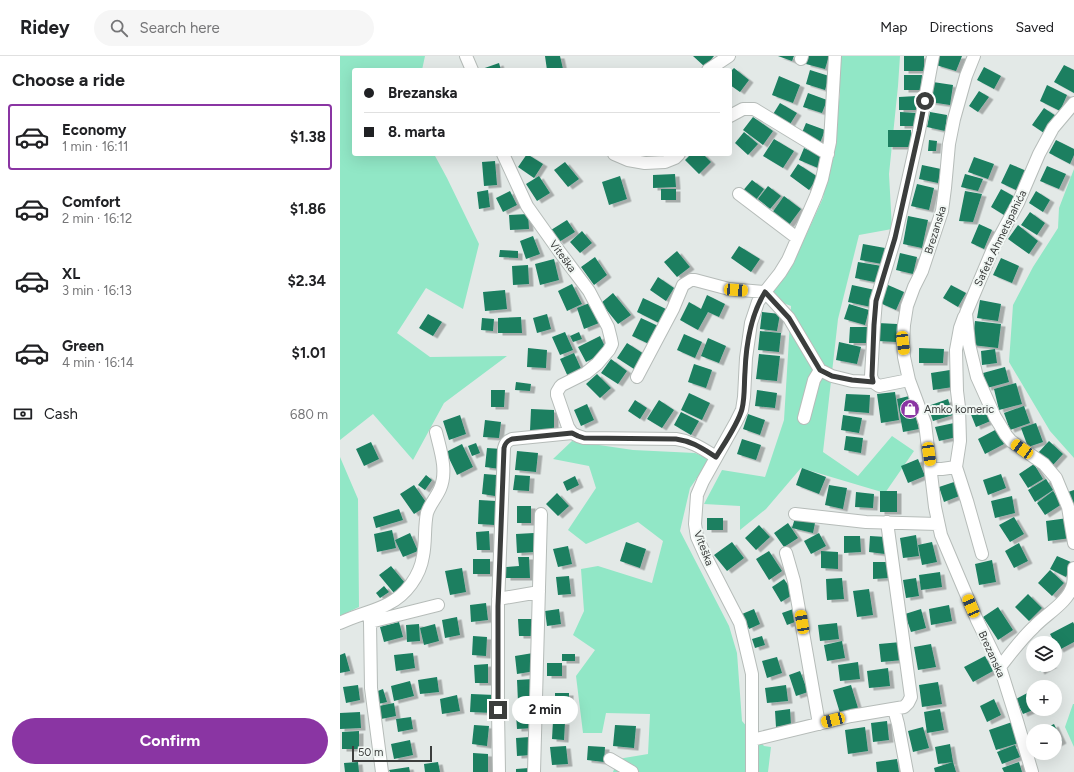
<!DOCTYPE html>
<meta charset="utf-8">
<style>
body{margin:0;font-family:Figtree,sans-serif;background:#f6f6f6;color:#202124;height:100vh;display:flex;flex-direction:column;font-size:15px;white-space:nowrap}
*{box-sizing:border-box;margin:0}
p{font-size:13px;color:#757577}
.icon{flex:none;width:22px;height:22px;fill:none;stroke:currentColor;stroke-width:2;stroke-linecap:round;stroke-linejoin:round}
.map{position:relative;flex:1;overflow:hidden}
.details{display:flex;flex-direction:column;background:#fff;width:340px}
.details>*{flex:none}
.hud{position:absolute;left:12px;top:12px;width:380px;height:88px;border-radius:4px;box-shadow:0 4px 16px #0002;display:grid;align-content:center;height:88px;padding:0 12px;background:#fff}
.fabs{position:absolute;left:686px;top:580px;display:grid;gap:8px}
.fabs a{display:grid;place-items:center;width:36px;height:36px;border-radius:50%;background:#fff;box-shadow:0 4px 16px #0002;font-size:20px}
.scale{position:absolute;left:12px;bottom:10px;width:80px;box-sizing:border-box;padding-left:4px;border:2px solid #3b3d3c;border-top:0;font-size:11px;line-height:14px;white-space:nowrap;color:#3b3d3c;-webkit-text-stroke:3px #f1f7f4;paint-order:stroke}
.end{position:absolute;width:18px;height:18px;margin:-9px;border:5px solid #3b3d3c;background:#fff;box-shadow:0 0 0 2px #fff}
.from{border-radius:50%}
.bubble{position:absolute;height:28px;border-radius:14px;background:#fff;box-shadow:0 4px 16px #0002;font-size:13px;font-weight:700;line-height:28px;text-align:center}
.car{position:absolute;width:12px;height:24px;margin:-12px -6px;border-radius:5px;box-shadow:0 0 3px 1px #0007;background:linear-gradient(#f5c518 24%,#345 0 40%,#f5c518 0 76%,#345 0 86%,#f5c518 0)}
.hud b{display:flex;align-items:center;gap:14px;height:38px;font-size:15px}
.hud b+b{border-top:1px solid #e0e0e0}
.hud i{width:10px;height:10px;background:#202124}
ul{padding:0;list-style:none}
li{display:flex;align-items:center;gap:12px;height:66px;margin:0 8px 6px;padding:0 4px;border:2px solid transparent;border-radius:4px}
li div{flex:1}
li b{display:block;font-size:15px}
li em{font-style:normal;font-weight:700}
li.current{border-color:#8a35a3}
li>.icon{width:36px;height:36px;stroke-width:1.5}
h2{padding:0 12px;font-size:18px;line-height:48px}
.pay{display:flex;align-items:center;gap:10px;height:44px;padding:0 12px;font-size:15px}
.pay p{margin-inline-start:auto}
.primary-button{display:flex;gap:8px;margin-top:auto;padding:8px 12px}
.primary-button a{flex:1;height:46px;border-radius:24px;background:#8a35a3;color:#fff;font-size:16px;font-weight:700;line-height:46px;text-align:center}
header{display:flex;align-items:center;gap:24px;box-sizing:border-box;height:56px;padding:0 20px;background:#fff;border-bottom:1px solid #e0e0e0}
header strong{font-size:19px}
nav{display:flex;gap:22px;margin-inline-start:auto;font-size:14px}
.search{width:280px;height:36px;background:#f6f6f6;display:flex;align-items:center;gap:10px;box-sizing:border-box;padding:0 14px;border-radius:22px;color:#757577;font-size:15px}
main{display:flex;flex:1;min-height:0}
.map>svg:first-child{display:block}
</style>
<header>
<strong>Ridey</strong>
<div class="search"><svg class="icon" aria-label="search" viewBox="0 0 24 24"><circle cx="10" cy="10" r="6"/><path d="M15 15l6 6"/></svg>Search here</div>
<nav><a>Map</a><a>Directions</a><a>Saved</a></nav>
</header>
<main>
<section class="details">
<h2>Choose a ride</h2>
<ul>
<li class="current"><svg class="icon" aria-label="car" viewBox="0 0 24 24"><path d="M5 17H2v-5l4-1 3-4h7l3 4 3 1v5h-3M9 17h6M6 11h13"/><circle cx="7" cy="17" r="2"/><circle cx="17" cy="17" r="2"/></svg><div><b>Economy</b><p>1 min · 16:11</p></div><em>$1.38</em></li>
<li><svg class="icon" aria-label="car" viewBox="0 0 24 24"><path d="M5 17H2v-5l4-1 3-4h7l3 4 3 1v5h-3M9 17h6M6 11h13"/><circle cx="7" cy="17" r="2"/><circle cx="17" cy="17" r="2"/></svg><div><b>Comfort</b><p>2 min · 16:12</p></div><em>$1.86</em></li>
<li><svg class="icon" aria-label="car" viewBox="0 0 24 24"><path d="M5 17H2v-5l4-1 3-4h7l3 4 3 1v5h-3M9 17h6M6 11h13"/><circle cx="7" cy="17" r="2"/><circle cx="17" cy="17" r="2"/></svg><div><b>XL</b><p>3 min · 16:13</p></div><em>$2.34</em></li>
<li><svg class="icon" aria-label="car" viewBox="0 0 24 24"><path d="M5 17H2v-5l4-1 3-4h7l3 4 3 1v5h-3M9 17h6M6 11h13"/><circle cx="7" cy="17" r="2"/><circle cx="17" cy="17" r="2"/></svg><div><b>Green</b><p>4 min · 16:14</p></div><em>$1.01</em></li>
</ul>
<div class="pay"><svg class="icon" aria-label="cash" viewBox="0 0 24 24"><path d="M3 7h18v10H3z"/><circle cx="12" cy="12" r="2"/></svg>Cash<p>680 m</p></div>
<div class="primary-button"><a>Confirm</a></div>
</section>
<div class="map">
<svg width="734" height="716" viewBox="0 0 734 716">
<defs>
<filter id="shadow"><feDropShadow dx="4.5" dy="2.5" stdDeviation="0" flood-color="#0004"/></filter>
</defs>
<rect width="100%" height="100%" fill="#e3e9e7"/>
<path fill="#91e7c6" d="M 0,0 L 85,0 L 82,14 L 14,14 L 14,98 L 94,98 L 107,122 L 139,188 L 123,253 L 86,232 L 57,277 L 90,301 L 167,300 L 104,347 L 73,404 L 33,358 L 0,384 Z
M 500,0 L 560,0 L 558,30 L 549,118 L 552,173 L 519,179 L 498,263 L 483,396 L 518,420 L 552,380 L 574,395 L 545,437 L 461,412 L 426,453 L 400,474 L 400,450 L 364,448 L 382,414 L 425,421 L 444,364 L 451,250 L 428,241 L 452,210 L 483,142 L 500,39 Z
M 734,113 L 734,402 L 710,375 L 669,306 L 673,249 L 693,211 L 718,172 L 719,152 Z
M 232,385 L 293,394 L 355,397 L 370,403 L 350,432 L 340,475 L 389,570 L 397,597 L 402,665 L 424,690 L 431,691 L 428,716 L 273,716 L 278,703 L 308,698 L 310,658 L 266,657 L 262,677 L 243,677 L 236,620 L 255,594 L 233,579 L 244,555 L 241,513 L 258,510 L 312,527 L 323,485 L 298,466 L 246,488 L 228,474 L 256,432 L 249,410 L 213,403 Z
M 0,401 L 18,443 L 19,551 L 0,560 Z
M 733,648 L 734,648 L 734,691 L 725,671 Z"/>
<path fill="#1a7f61" filter="url(#shadow)" d="M 205,0 L 220,0 L 223,13 L 207,14 Z
M 353,0 L 374,0 L 365,11 Z
M 438,0 L 454,0 L 452,5 Z
M 468,0 L 489,0 L 485,13 L 466,8 Z
M 564,0 L 584,0 L 584,15 L 564,15 Z
M 599,0 L 622,0 L 616,15 L 596,9 Z
M 159,7 L 161,14 L 139,14 Z
M 724,9 L 734,14 L 734,37 L 714,26 Z
M 644,11 L 661,20 L 654,33 L 637,24 Z
M 394,12 L 409,24 L 400,36 L 390,29 L 390,16 Z
M 470,14 L 489,20 L 485,34 L 466,28 Z
M 564,19 L 582,19 L 581,34 L 564,34 Z
M 439,20 L 460,29 L 453,47 L 432,39 Z
M 593,26 L 613,29 L 610,49 L 590,46 Z
M 707,29 L 727,39 L 720,55 L 700,45 Z
M 639,35 L 649,41 L 638,56 L 629,50 Z
M 468,37 L 487,44 L 482,57 L 463,51 Z
M 577,40 L 577,54 L 559,54 L 559,41 Z
M 440,47 L 457,57 L 447,73 L 430,63 Z
M 704,52 L 716,60 L 704,77 L 692,69 Z
M 560,56 L 577,57 L 577,70 L 560,70 Z
M 590,56 L 607,59 L 605,75 L 587,71 Z
M 413,61 L 433,75 L 423,89 L 403,74 Z
M 466,67 L 485,74 L 480,87 L 461,79 Z
M 548,74 L 571,74 L 571,91 L 548,91 Z
M 404,76 L 418,88 L 408,99 L 395,87 Z
M 434,83 L 454,95 L 443,112 L 423,100 Z
M 589,84 L 597,85 L 596,95 L 588,95 Z
M 716,84 L 734,93 L 734,99 L 730,108 L 709,97 Z
M 464,92 L 483,100 L 478,112 L 459,104 Z
M 187,98 L 203,108 L 194,122 L 178,111 Z
M 351,98 L 363,98 L 371,106 L 359,118 L 345,104 Z
M 634,101 L 654,108 L 648,123 L 628,116 Z
M 155,105 L 157,129 L 144,130 L 142,106 Z
M 225,106 L 239,123 L 228,131 L 214,114 Z
M 458,108 L 478,121 L 469,134 L 450,120 Z
M 670,108 L 689,116 L 680,136 L 661,127 Z
M 582,109 L 601,113 L 598,127 L 579,123 Z
M 707,110 L 726,118 L 719,133 L 700,125 Z
M 335,118 L 336,131 L 313,132 L 313,119 Z
M 625,118 L 643,123 L 638,135 L 621,131 Z
M 199,120 L 210,137 L 197,145 L 186,128 Z
M 280,120 L 287,143 L 269,149 L 262,126 Z
M 412,124 L 424,133 L 413,148 L 400,138 Z
M 577,128 L 594,132 L 589,154 L 571,150 Z
M 428,130 L 441,140 L 430,153 L 418,143 Z
M 321,133 L 336,133 L 336,144 L 321,144 Z
M 661,133 L 675,141 L 664,159 L 651,151 Z
M 148,134 L 150,151 L 139,153 L 137,136 Z
M 170,135 L 177,149 L 163,156 L 156,142 Z
M 625,135 L 642,138 L 633,166 L 619,165 Z
M 696,135 L 710,144 L 703,156 L 689,147 Z
M 444,140 L 461,153 L 449,169 L 432,157 Z
M 690,156 L 705,167 L 697,179 L 681,169 Z
M 188,158 L 189,173 L 170,174 L 169,159 Z
M 568,160 L 588,164 L 582,192 L 563,188 Z
M 227,164 L 235,176 L 219,186 L 211,174 Z
M 639,168 L 652,174 L 644,193 L 631,187 Z
M 678,169 L 698,185 L 689,198 L 668,183 Z
M 242,175 L 252,187 L 240,197 L 230,186 Z
M 193,180 L 200,198 L 186,203 L 180,185 Z
M 523,188 L 545,192 L 542,208 L 520,204 Z
M 399,190 L 420,203 L 411,216 L 391,202 Z
M 160,194 L 178,195 L 178,202 L 159,201 Z
M 337,195 L 350,211 L 337,221 L 324,206 Z
M 560,197 L 577,201 L 573,218 L 556,214 Z
M 255,201 L 267,219 L 254,229 L 241,211 Z
M 661,202 L 679,210 L 672,227 L 653,219 Z
M 214,203 L 219,224 L 200,229 L 195,208 Z
M 518,206 L 542,210 L 539,227 L 515,222 Z
M 188,209 L 189,228 L 173,229 L 172,210 Z
M 318,221 L 334,232 L 326,245 L 310,234 Z
M 232,228 L 242,248 L 227,255 L 218,235 Z
M 512,229 L 535,234 L 531,251 L 508,246 Z
M 548,229 L 564,236 L 556,254 L 540,247 Z
M 611,229 L 626,237 L 618,251 L 603,242 Z
M 165,234 L 167,253 L 145,255 L 143,236 Z
M 273,237 L 291,259 L 278,268 L 261,247 Z
M 367,239 L 385,248 L 379,261 L 368,256 L 358,274 L 340,264 L 349,246 L 361,253 Z
M 303,242 L 328,254 L 321,268 L 297,256 Z
M 640,244 L 661,248 L 658,265 L 637,262 Z
M 252,246 L 259,267 L 244,273 L 237,252 Z
M 509,248 L 529,254 L 525,269 L 504,263 Z
M 422,256 L 440,258 L 437,275 L 420,273 Z
M 88,258 L 102,266 L 93,280 L 79,272 Z
M 207,258 L 211,273 L 197,277 L 193,262 Z
M 181,261 L 182,277 L 158,277 L 158,262 Z
M 142,262 L 154,263 L 153,275 L 141,274 Z
M 301,262 L 318,270 L 309,288 L 292,280 Z
M 635,265 L 661,268 L 658,292 L 632,289 Z
M 538,267 L 557,268 L 556,286 L 538,285 Z
M 510,271 L 527,271 L 527,287 L 509,287 Z
M 420,275 L 441,277 L 439,296 L 418,294 Z
M 225,276 L 233,294 L 220,299 L 212,281 Z
M 239,276 L 242,283 L 233,286 L 230,280 Z
M 344,278 L 362,286 L 355,302 L 337,294 Z
M 260,280 L 267,295 L 246,306 L 238,291 Z
M 368,282 L 386,290 L 379,307 L 361,300 Z
M 499,286 L 521,291 L 517,308 L 496,304 Z
M 287,287 L 304,298 L 294,313 L 277,302 Z
M 188,292 L 207,294 L 206,312 L 187,311 Z
M 579,292 L 604,293 L 603,307 L 579,307 Z
M 655,293 L 657,307 L 642,309 L 641,295 Z
M 234,297 L 243,317 L 229,323 L 220,303 Z
M 419,298 L 440,300 L 437,325 L 416,323 Z
M 271,303 L 287,315 L 278,328 L 261,317 Z
M 354,308 L 372,314 L 366,332 L 348,326 Z
M 665,311 L 669,326 L 647,332 L 643,317 Z
M 610,314 L 613,331 L 593,334 L 591,317 Z
M 257,318 L 271,332 L 260,342 L 246,328 Z
M 176,326 L 191,328 L 190,335 L 175,334 Z
M 676,327 L 682,348 L 659,354 L 654,333 Z
M 151,334 L 165,334 L 164,351 L 151,351 Z
M 417,334 L 437,337 L 435,352 L 415,350 Z
M 555,336 L 559,364 L 541,367 L 537,338 Z
M 349,337 L 370,347 L 362,364 L 341,354 Z
M 506,338 L 530,339 L 529,357 L 504,355 Z
M 569,340 L 572,354 L 577,353 L 579,365 L 577,366 L 579,373 L 563,376 L 557,343 Z
M 608,343 L 613,359 L 593,365 L 588,350 Z
M 295,344 L 307,352 L 300,363 L 288,355 Z
M 319,344 L 334,354 L 322,372 L 307,363 Z
M 247,348 L 254,364 L 241,370 L 234,354 Z
M 647,349 L 653,364 L 636,371 L 630,356 Z
M 684,350 L 690,367 L 670,374 L 664,357 Z
M 191,353 L 214,354 L 214,376 L 190,375 Z
M 341,356 L 359,365 L 351,379 L 334,369 Z
M 408,358 L 425,364 L 420,379 L 403,373 Z
M 120,359 L 126,378 L 109,384 L 103,365 Z
M 503,359 L 522,362 L 519,377 L 501,374 Z
M 145,364 L 161,366 L 159,382 L 143,381 Z
M 614,367 L 617,381 L 599,385 L 595,371 Z
M 696,367 L 703,386 L 688,391 L 681,372 Z
M 657,373 L 664,388 L 645,398 L 638,383 Z
M 506,380 L 523,382 L 521,397 L 504,394 Z
M 402,383 L 421,389 L 416,404 L 397,398 Z
M 709,385 L 723,398 L 712,410 L 698,397 Z
M 31,386 L 39,403 L 24,410 L 16,393 Z
M 136,387 L 140,397 L 132,400 L 128,390 Z
M 122,388 L 133,411 L 117,419 L 106,396 Z
M 147,392 L 162,393 L 160,413 L 145,411 Z
M 177,395 L 198,397 L 196,416 L 175,414 Z
M 578,403 L 585,420 L 568,427 L 561,410 Z
M 694,408 L 703,423 L 688,432 L 679,418 Z
M 462,412 L 486,421 L 479,438 L 456,429 Z
M 144,418 L 157,419 L 155,440 L 142,438 Z
M 661,418 L 666,432 L 648,439 L 643,424 Z
M 86,419 L 92,424 L 85,434 L 78,429 Z
M 175,419 L 190,420 L 189,435 L 173,434 Z
M 235,420 L 239,429 L 227,435 L 223,426 Z
M 706,423 L 713,434 L 695,446 L 688,434 Z
M 617,425 L 622,439 L 604,446 L 599,431 Z
M 74,429 L 88,449 L 74,458 L 60,438 Z
M 489,429 L 507,432 L 503,453 L 485,449 Z
M 734,434 L 734,451 L 728,436 Z
M 540,435 L 557,435 L 557,456 L 540,456 Z
M 713,435 L 722,448 L 705,459 L 697,447 Z
M 516,436 L 534,438 L 533,452 L 515,451 Z
M 217,437 L 229,450 L 218,460 L 206,448 Z
M 672,440 L 675,457 L 655,462 L 651,445 Z
M 139,444 L 156,445 L 155,469 L 138,468 Z
M 177,450 L 191,450 L 191,467 L 177,467 Z
M 59,453 L 63,464 L 36,472 L 33,461 Z
M 674,461 L 684,478 L 670,486 L 659,469 Z
M 367,462 L 383,462 L 383,474 L 367,474 Z
M 455,462 L 475,467 L 473,477 L 452,472 Z
M 728,462 L 731,482 L 708,485 L 706,465 Z
M 448,467 L 458,482 L 444,491 L 434,477 Z
M 419,469 L 430,481 L 416,494 L 405,482 Z
M 52,474 L 56,492 L 37,496 L 34,478 Z
M 149,475 L 150,494 L 137,494 L 136,476 Z
M 70,477 L 78,495 L 63,501 L 55,484 Z
M 194,477 L 195,496 L 177,497 L 176,478 Z
M 479,477 L 486,490 L 471,498 L 464,485 Z
M 576,479 L 579,500 L 563,502 L 560,482 Z
M 504,480 L 520,480 L 521,496 L 504,497 Z
M 530,480 L 546,481 L 545,498 L 529,496 Z
M 286,486 L 306,493 L 300,512 L 280,505 Z
M 392,486 L 404,502 L 387,515 L 374,499 Z
M 592,486 L 597,506 L 582,509 L 578,489 Z
M 679,487 L 688,505 L 674,512 L 665,495 Z
M 228,490 L 232,508 L 218,511 L 213,493 Z
M 429,495 L 442,515 L 429,524 L 416,503 Z
M 481,495 L 498,496 L 498,513 L 481,512 Z
M 717,500 L 733,507 L 726,521 L 710,513 Z
M 178,501 L 189,501 L 190,522 L 166,522 L 166,511 L 179,510 Z
M 133,503 L 150,503 L 150,518 L 133,518 Z
M 652,504 L 656,526 L 639,529 L 635,508 Z
M 533,506 L 548,506 L 549,522 L 533,523 Z
M 51,510 L 65,527 L 54,537 L 39,519 Z
M 122,512 L 126,536 L 110,539 L 105,515 Z
M 710,514 L 724,527 L 712,540 L 698,527 Z
M 600,516 L 602,531 L 581,534 L 579,519 Z
M 229,520 L 231,538 L 218,539 L 216,521 Z
M 502,522 L 504,543 L 487,544 L 486,523 Z
M 576,522 L 579,540 L 566,542 L 563,524 Z
M 444,523 L 454,538 L 441,546 L 432,531 Z
M 44,530 L 49,536 L 40,542 L 36,537 Z
M 529,533 L 533,559 L 517,561 L 513,535 Z
M 688,538 L 702,552 L 689,565 L 675,551 Z
M 146,547 L 148,564 L 131,566 L 130,549 Z
M 609,549 L 612,565 L 591,569 L 589,553 Z
M 658,551 L 673,574 L 658,584 L 643,561 Z
M 456,552 L 460,564 L 447,569 L 442,557 Z
M 219,553 L 221,568 L 207,570 L 205,555 Z
M 414,553 L 420,568 L 409,573 L 402,558 Z
M 581,553 L 586,572 L 571,576 L 565,558 Z
M 117,561 L 120,579 L 105,582 L 102,564 Z
M 178,563 L 195,563 L 195,580 L 179,580 Z
M 59,566 L 63,581 L 44,586 L 40,571 Z
M 733,566 L 734,568 L 734,586 L 719,594 L 710,578 Z
M 497,567 L 499,583 L 480,585 L 478,569 Z
M 79,568 L 80,585 L 67,586 L 66,569 Z
M 95,568 L 99,585 L 84,589 L 80,572 Z
M 133,580 L 147,581 L 146,600 L 132,599 Z
M 422,580 L 425,589 L 415,592 L 412,583 Z
M 502,585 L 505,602 L 487,605 L 484,589 Z
M 561,586 L 563,604 L 541,606 L 539,588 Z
M 591,588 L 596,611 L 578,614 L 574,591 Z
M 5,597 L 10,615 L 0,617 L 0,599 Z
M 73,597 L 75,612 L 56,615 L 54,599 Z
M 193,597 L 195,615 L 177,618 L 175,600 Z
M 222,598 L 235,598 L 235,605 L 222,605 Z
M 645,600 L 653,615 L 633,626 L 624,611 Z
M 437,601 L 442,617 L 427,622 L 422,605 Z
M 518,606 L 520,623 L 500,625 L 498,609 Z
M 207,607 L 222,607 L 222,620 L 207,620 Z
M 148,608 L 148,627 L 135,627 L 134,609 Z
M 697,609 L 713,609 L 700,616 Z
M 548,612 L 550,630 L 529,632 L 527,615 Z
M 460,615 L 468,636 L 456,640 L 449,619 Z
M 97,621 L 99,636 L 80,638 L 78,624 Z
M 193,623 L 195,644 L 178,646 L 177,624 Z
M 70,625 L 74,640 L 54,645 L 51,630 Z
M 598,626 L 602,648 L 582,651 L 579,629 Z
M 18,629 L 20,644 L 6,647 L 3,631 Z
M 446,629 L 448,645 L 427,647 L 425,632 Z
M 511,629 L 518,652 L 500,657 L 493,634 Z
M 43,633 L 47,646 L 38,648 L 35,636 Z
M 693,634 L 693,654 L 683,658 L 676,643 Z
M 215,637 L 229,637 L 229,658 L 215,658 Z
M 131,638 L 155,639 L 154,657 L 130,656 Z
M 117,639 L 120,655 L 102,658 L 100,643 Z
M 654,643 L 661,659 L 647,666 L 640,650 Z
M 54,647 L 56,660 L 41,663 L 39,650 Z
M 450,653 L 451,669 L 436,671 L 435,655 Z
M 600,653 L 604,674 L 587,677 L 584,656 Z
M 20,656 L 21,672 L 0,673 L 0,657 Z
M 176,658 L 192,658 L 193,672 L 177,673 Z
M 71,661 L 73,673 L 58,676 L 56,663 Z
M 213,665 L 225,666 L 224,684 L 212,683 Z
M 547,665 L 549,684 L 533,686 L 531,667 Z
M 675,665 L 682,686 L 656,694 L 649,674 Z
M 714,668 L 722,685 L 715,689 L 715,675 L 699,675 Z
M 134,669 L 149,670 L 147,690 L 132,688 Z
M 275,669 L 296,670 L 294,692 L 273,690 Z
M 525,671 L 528,695 L 508,698 L 505,674 Z
M 583,671 L 589,692 L 573,696 L 568,675 Z
M 19,675 L 19,693 L 2,693 L 2,676 Z
M 190,681 L 191,699 L 177,700 L 176,682 Z
M 70,684 L 73,699 L 54,703 L 51,688 Z
M 610,688 L 613,706 L 616,716 L 595,716 L 594,712 L 613,706 L 598,708 L 595,691 Z
M 675,689 L 680,701 L 662,708 L 657,696 Z
M 226,690 L 228,708 L 212,709 L 210,691 Z
M 248,690 L 265,691 L 264,706 L 247,704 Z
M 133,697 L 148,698 L 148,716 L 133,716 Z
M 557,703 L 559,716 L 537,716 L 536,706 Z
M 18,706 L 19,716 L 5,716 L 4,707 Z
M 98,706 L 100,716 L 85,716 L 84,708 Z
M 679,706 L 682,716 L 664,716 L 662,712 Z
M 69,711 L 70,716 L 50,716 L 49,714 Z
M 189,712 L 189,716 L 176,716 L 176,713 Z"/>
<g fill="none" stroke-linecap="round" stroke-linejoin="round">
<defs>
<path id="minor" d="M 126,0 L 132,14
M 634,0 L 626,20 L 614,63 L 609,88 L 605,132 L 602,155 L 582,215 L 574,231 L 567,250 L 564,269 L 563,287 L 564,301 L 569,324 L 585,367 L 595,451 L 601,479 L 637,564 L 660,611 L 677,665 L 692,716
M 461,3 L 462,0
M 368,14 L 389,0
M 734,47 L 713,72 L 699,98 L 678,147 L 653,193 L 626,257 L 629,288 L 637,321 L 655,361 L 666,379 L 671,385 L 704,408 L 716,422 L 728,451 L 734,487
M 390,60 L 403,53 L 414,53 L 488,98
M 163,98 L 187,150 L 219,195 L 249,235 L 268,271 L 271,283 L 272,288 L 269,294 L 257,308 L 246,317 L 222,329 L 220,331 L 217,336 L 217,339 L 228,371 L 232,377 L 238,380 L 244,382 L 336,383 C 352,385 363,393 376,401
M 274,98 L 288,104 L 305,107 L 325,106 L 335,102 L 339,98
M 399,138 L 457,182
M 297,321 L 333,253 L 343,229 L 351,224 L 355,224 L 389,233 L 425,236 L 449,262 L 480,314 L 492,320 L 512,325 L 533,326
M 569,324 L 539,330 L 533,326 L 531,320 L 534,269 L 536,245 L 555,182 L 579,75 L 593,0
M 464,362 L 474,324 L 480,314
M 616,411 L 627,445 L 642,498
M 591,413 L 602,413 L 616,411 L 620,385 L 619,351 L 617,335 L 616,294 L 620,272 L 624,261
M 455,458 L 526,466 L 598,468
M 446,497 L 454,525 L 479,668
M 158,543 L 199,536
M 29,556 L 30,566 L 31,632 L 42,716
M 30,566 L 98,549
M 0,567 C 16,559 33,556 48,548 C 66,539 80,520 83,500 C 86,486 84,471 87,457 C 90,448 96,442 100,433 C 108,415 100,393 96,376
M 660,611 C 671,597 681,583 694,571 C 706,558 729,546 733,528 C 734,523 734,517 734,512
M 554,653 L 558,668 L 567,716
M 412,684 L 511,660 L 564,651 L 568,647 L 571,641 L 547,466
M 270,703 L 292,716
M 159,716 L 158,654 L 158,549 L 164,392 C 165,387 167,385 172,383 L 232,377
M 194,716 L 201,458
M 412,716 L 412,618 L 400,567 L 366,501 L 357,481 L 355,468 L 357,439 L 363,425 L 396,366 L 402,354 L 404,341 L 406,302 L 411,267 L 418,246 L 425,236 L 440,217 L 448,204 L 476,140 L 482,123 L 490,86 L 495,0"/>
</defs>
<use href="#minor" stroke="#b6bcb9" stroke-width="14"/>
<use href="#minor" stroke="#fff" stroke-width="12"/>
</g>
<g fill="none" stroke-linecap="round" stroke-linejoin="round">
<path stroke="#3b3d3c" stroke-width="5" d="M 158,654 L 158,550 L 164,392 C 165,387 167,385 172,383 L 232,377 L 238,380 L 244,382 L 336,383 C 352,385 363,393 376,401 C 384,388 398,368 402,353 C 405,341 404,328 405,316 C 406,288 410,260 425,236 L 449,262 L 480,314 L 492,320 L 512,324 L 533,326 L 532,320 L 534,269 L 536,245 L 555,182 L 579,75 L 585,45"/>
</g>
<defs>
<symbol id="shop-disc" viewBox="-11 -11 22 22"><circle r="9.5" fill="#8a35a3" stroke="#f1f7f4"/><path d="M-5-2.5h2.3a2.7 3.5 0 0 1 5.4 0H5L5.5 6h-11ZM-1.5-2.5h3a1.5 2.3 0 0 0-3 0Z" fill="#fff"/></symbol>
</defs>
<g fill-rule="evenodd">
<use href="#shop-disc" x="559" y="342" width="22" height="22"/>
</g>
<g text-anchor="middle" stroke-width="4" stroke-linejoin="round" paint-order="stroke">
<g font-size="11" fill="#3b3d3c" stroke="#f1f7f4">
<text transform="translate(595 174) rotate(-73)" y="4">Brezanska</text>
<text transform="translate(660 182) rotate(-64)" y="4">Safeta Ahmetspahića</text>
<text transform="translate(223 200) rotate(54)" y="4">Viteška</text>
<text transform="translate(364 492) rotate(69)" y="4">Viteška</text>
<text transform="translate(652 598) rotate(66)" y="4">Brezanska</text>
</g>
<g font-size="11" fill="#3b3d3c" stroke="#f1f7f4" text-anchor="start">
<text x="584" y="357">Amko komeric</text>
</g>
</g>
</svg>
<div class="fabs">
<a><svg class="icon" aria-label="layers" viewBox="0 0 24 24"><path d="M12 4l9 5-9 5-9-5zM3 14l9 5 9-5"/></svg></a>
<a>+</a>
<a>−</a>
</div>
<div class="scale">50 m</div>
<i class="end from" style="left:585px;top:45px"></i>
<i class="end" style="left:158px;top:654px"></i>
<div class="bubble" style="left:172px;top:640px;width:66px">2 min</div>
<i class="car" style="left:396px;top:234px;rotate:94deg"></i>
<i class="car" style="left:563px;top:287px;rotate:173deg"></i>
<i class="car" style="left:682px;top:393px;rotate:305deg"></i>
<i class="car" style="left:589px;top:398px;rotate:172deg"></i>
<i class="car" style="left:631px;top:550px;rotate:337deg"></i>
<i class="car" style="left:462px;top:566px;rotate:350deg"></i>
<i class="car" style="left:493px;top:664px;rotate:255deg"></i>
<div class="hud">
<b><i class="from"></i>Brezanska</b>
<b><i></i>8. marta</b>
</div>
</div>
</main>
